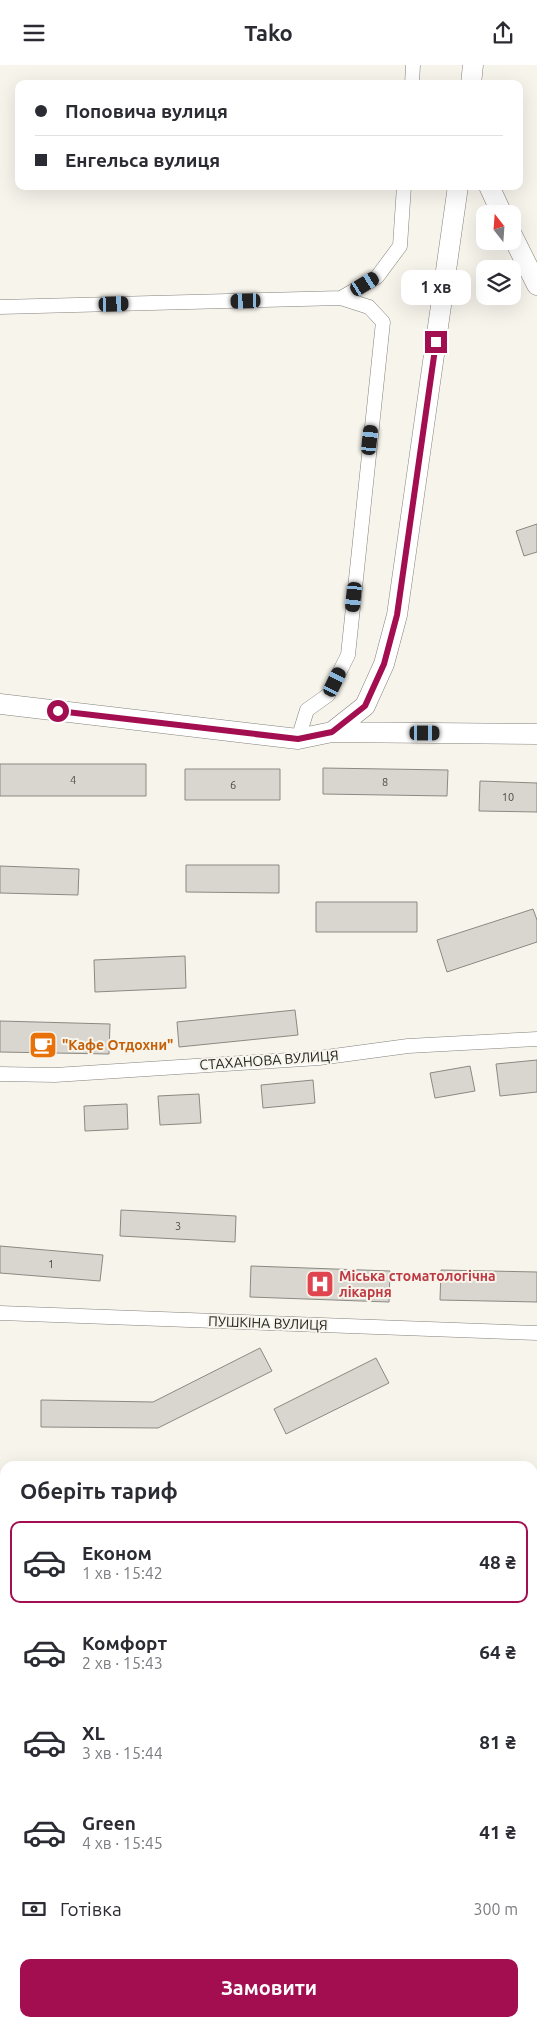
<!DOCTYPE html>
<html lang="uk">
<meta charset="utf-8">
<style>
body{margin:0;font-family:Ubuntu,sans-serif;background:#f7f7f7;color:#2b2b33;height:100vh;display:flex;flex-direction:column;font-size:19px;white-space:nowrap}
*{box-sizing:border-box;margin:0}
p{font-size:16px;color:#7c7c81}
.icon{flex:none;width:28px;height:28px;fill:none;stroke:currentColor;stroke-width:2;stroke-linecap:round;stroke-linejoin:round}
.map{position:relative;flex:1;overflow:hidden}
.drawer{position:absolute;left:0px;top:1396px;width:538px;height:566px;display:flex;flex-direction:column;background:#fff;border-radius:15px 15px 0 0;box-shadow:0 5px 20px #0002}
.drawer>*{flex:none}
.banner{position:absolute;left:15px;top:15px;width:508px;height:110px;border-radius:10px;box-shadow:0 5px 20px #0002;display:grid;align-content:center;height:110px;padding:0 20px;background:#fff}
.needle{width:32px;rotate:343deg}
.fabs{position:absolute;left:476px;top:140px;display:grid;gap:10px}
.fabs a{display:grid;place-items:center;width:45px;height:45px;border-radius:10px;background:#fff;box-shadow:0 5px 20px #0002;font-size:25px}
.end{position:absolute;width:22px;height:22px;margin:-11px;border:6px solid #a20e50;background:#fff;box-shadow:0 0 0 2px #fff}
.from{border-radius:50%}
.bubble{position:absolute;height:35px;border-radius:10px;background:#fff;box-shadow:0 5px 20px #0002;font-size:16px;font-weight:700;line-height:35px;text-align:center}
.car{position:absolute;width:15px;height:30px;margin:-15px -8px;border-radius:6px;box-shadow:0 0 4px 1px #0007;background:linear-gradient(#222 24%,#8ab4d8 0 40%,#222 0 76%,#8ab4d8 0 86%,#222 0)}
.banner b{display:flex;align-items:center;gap:18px;height:48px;font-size:19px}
.banner b+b{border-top:1px solid #e1e1e2}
.banner i{width:12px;height:12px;background:#2b2b33}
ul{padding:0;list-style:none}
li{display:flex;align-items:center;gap:15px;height:82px;margin:0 10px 8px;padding:0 10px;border:2px solid transparent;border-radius:10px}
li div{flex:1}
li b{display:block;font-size:19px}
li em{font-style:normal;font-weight:700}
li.active{border-color:#a20e50}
li>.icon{width:45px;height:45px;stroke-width:1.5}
h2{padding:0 20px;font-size:22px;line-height:60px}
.pay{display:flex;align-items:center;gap:12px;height:55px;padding:0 20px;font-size:19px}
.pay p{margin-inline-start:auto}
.cta{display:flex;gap:10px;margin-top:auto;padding:10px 20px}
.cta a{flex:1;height:58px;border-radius:10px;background:#a20e50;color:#fff;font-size:20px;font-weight:700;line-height:58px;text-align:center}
header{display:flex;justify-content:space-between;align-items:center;height:65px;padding:0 20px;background:#fff;font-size:22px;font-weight:700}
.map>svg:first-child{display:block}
</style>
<header><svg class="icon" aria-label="menu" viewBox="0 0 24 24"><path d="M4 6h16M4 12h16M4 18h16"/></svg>Tako<svg class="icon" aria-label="share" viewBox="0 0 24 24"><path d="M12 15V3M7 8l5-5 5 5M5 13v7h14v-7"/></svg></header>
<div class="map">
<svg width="537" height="1962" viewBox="0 0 537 1962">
<rect width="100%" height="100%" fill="#f7f4ec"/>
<path fill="#dadfc1" d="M 532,1755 L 537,1755 L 537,1957 L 532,1957 Z"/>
<path fill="#d9d6cf" stroke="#8c8982" d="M 537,459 L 537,487 L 524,491 L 516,466 Z
M 0,699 L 146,699 L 146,731 L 0,731 Z
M 323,703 L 448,705 L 447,731 L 323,729 Z
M 185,704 L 280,704 L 280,735 L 185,735 Z
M 480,716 L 537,718 L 537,747 L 479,746 Z
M 186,800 L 279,800 L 279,828 L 186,827 Z
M 0,801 L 79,804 L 78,830 L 0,828 Z
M 316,837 L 417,837 L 417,867 L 316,867 Z
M 533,844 L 537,855 L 537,877 L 447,907 L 437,875 Z
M 185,891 L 186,923 L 95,927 L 94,895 Z
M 295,945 L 298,970 L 179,982 L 177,957 Z
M 0,956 L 110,959 L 109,989 L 0,987 Z
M 537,995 L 537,1027 L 500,1031 L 496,999 Z
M 470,1001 L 475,1026 L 435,1033 L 430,1008 Z
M 313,1015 L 315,1038 L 263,1043 L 261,1020 Z
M 199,1029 L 201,1058 L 160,1060 L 158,1031 Z
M 127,1039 L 128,1064 L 85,1066 L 84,1041 Z
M 121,1145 L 236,1151 L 235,1177 L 120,1171 Z
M 0,1181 L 103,1190 L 100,1216 L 0,1208 Z
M 251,1201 L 390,1206 L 389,1237 L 250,1232 Z
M 441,1205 L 537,1207 L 537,1237 L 440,1235 Z
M 260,1283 L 272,1306 L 158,1363 L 41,1362 L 41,1335 L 153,1337 Z
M 376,1293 L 389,1318 L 286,1369 L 274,1344 Z"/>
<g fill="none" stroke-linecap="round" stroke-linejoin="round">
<defs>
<path id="street" d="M 412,19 L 413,0
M 341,233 L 377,212 L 400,181 L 404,121
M 0,242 L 341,233 L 369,242 L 383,257 L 348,590 L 328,630 L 307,645 L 298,674
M 0,1009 L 55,1010 L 319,993 L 408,981 L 537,974
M 0,1248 L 537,1268
M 0,1710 L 5,1710
M 532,1736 L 537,1736"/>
<path id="secondary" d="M 471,19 L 473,0
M 489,121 L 502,149
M 512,170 L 537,220
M 0,639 L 298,674 L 332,667 L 537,669
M 332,667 L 365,641 L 384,599 L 397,550 L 458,121"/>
</defs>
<use href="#street" stroke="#85827c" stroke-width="15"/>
<use href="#secondary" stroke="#85827c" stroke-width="21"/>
<use href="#street" stroke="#fff" stroke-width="14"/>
<use href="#secondary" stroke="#fff" stroke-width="20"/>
</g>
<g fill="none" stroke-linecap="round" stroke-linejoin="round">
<path stroke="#a20e50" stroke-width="6" d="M 58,646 L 298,674 L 332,667 L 365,641 L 384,599 L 397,550 L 436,277"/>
</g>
<defs>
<symbol id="cafe-square" viewBox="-11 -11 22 22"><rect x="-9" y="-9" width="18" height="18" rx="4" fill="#e8710a" stroke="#f7f4ec"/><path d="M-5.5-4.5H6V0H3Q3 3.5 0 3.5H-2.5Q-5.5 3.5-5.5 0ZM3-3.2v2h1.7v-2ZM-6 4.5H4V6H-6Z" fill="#fff"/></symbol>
<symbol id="hospital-square" viewBox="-11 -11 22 22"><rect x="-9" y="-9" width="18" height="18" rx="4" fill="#e0444e" stroke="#f7f4ec"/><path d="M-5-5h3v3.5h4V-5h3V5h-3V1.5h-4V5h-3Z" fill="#fff"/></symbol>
</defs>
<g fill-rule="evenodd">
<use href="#cafe-square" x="27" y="964" width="32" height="32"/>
<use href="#hospital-square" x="304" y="1203" width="32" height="32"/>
</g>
<g text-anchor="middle" stroke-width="4" stroke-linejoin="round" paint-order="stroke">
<g font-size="11" fill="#4e4c48">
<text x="73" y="719">4</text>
<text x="385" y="721">8</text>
<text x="233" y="724">6</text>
<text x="508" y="736">10</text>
<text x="178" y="1165">3</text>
<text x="51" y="1203">1</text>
</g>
<g font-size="14" font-weight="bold" fill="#c56008" stroke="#f7f4ec" text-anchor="start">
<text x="62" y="985">"Кафе Отдохни"</text>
</g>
<g font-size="14" fill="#1f1e1b" stroke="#f7f4ec">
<text transform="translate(269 995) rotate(-4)" y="5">СТАХАНОВА ВУЛИЦЯ</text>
<text transform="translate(268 1258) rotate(2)" y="5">ПУШКІНА ВУЛИЦЯ</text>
</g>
<g font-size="14" font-weight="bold" fill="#be3a42" stroke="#f7f4ec" text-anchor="start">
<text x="339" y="1216">Міська стоматологічна<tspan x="339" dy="16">лікарня</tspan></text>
</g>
</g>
</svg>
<div class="fabs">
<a><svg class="needle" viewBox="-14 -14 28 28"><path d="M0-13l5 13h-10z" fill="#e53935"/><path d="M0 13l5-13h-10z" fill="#7c7c81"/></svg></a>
<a><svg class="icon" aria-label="layers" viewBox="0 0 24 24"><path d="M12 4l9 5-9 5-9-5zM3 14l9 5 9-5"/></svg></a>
</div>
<i class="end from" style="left:58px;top:646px"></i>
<i class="end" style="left:436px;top:277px"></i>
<div class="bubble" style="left:401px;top:205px;width:70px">1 хв</div>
<i class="car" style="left:365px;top:219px;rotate:59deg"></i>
<i class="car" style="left:246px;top:236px;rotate:268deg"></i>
<i class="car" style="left:114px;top:239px;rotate:88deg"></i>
<i class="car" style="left:370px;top:375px;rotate:6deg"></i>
<i class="car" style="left:354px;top:532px;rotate:186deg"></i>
<i class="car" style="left:335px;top:617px;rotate:26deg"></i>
<i class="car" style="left:425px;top:668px;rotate:90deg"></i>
<div class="banner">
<b><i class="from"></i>Поповича вулиця</b>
<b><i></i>Енгельса вулиця</b>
</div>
<section class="drawer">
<h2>Оберіть тариф</h2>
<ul>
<li class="active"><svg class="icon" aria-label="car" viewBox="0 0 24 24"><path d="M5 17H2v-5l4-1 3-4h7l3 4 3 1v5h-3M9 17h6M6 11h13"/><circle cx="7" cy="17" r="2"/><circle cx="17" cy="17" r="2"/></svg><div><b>Економ</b><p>1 хв · 15:42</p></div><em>48 ₴</em></li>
<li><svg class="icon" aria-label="car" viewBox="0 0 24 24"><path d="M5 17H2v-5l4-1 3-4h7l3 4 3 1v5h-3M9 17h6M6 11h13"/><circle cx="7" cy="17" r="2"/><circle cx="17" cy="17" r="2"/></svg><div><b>Комфорт</b><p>2 хв · 15:43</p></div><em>64 ₴</em></li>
<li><svg class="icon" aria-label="car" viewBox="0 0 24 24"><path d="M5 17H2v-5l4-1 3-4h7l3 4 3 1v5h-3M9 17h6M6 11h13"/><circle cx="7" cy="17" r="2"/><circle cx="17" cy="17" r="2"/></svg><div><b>XL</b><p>3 хв · 15:44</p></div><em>81 ₴</em></li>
<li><svg class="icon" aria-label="car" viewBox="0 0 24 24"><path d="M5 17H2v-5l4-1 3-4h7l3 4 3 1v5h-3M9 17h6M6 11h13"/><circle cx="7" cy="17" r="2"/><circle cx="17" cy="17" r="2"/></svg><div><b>Green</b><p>4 хв · 15:45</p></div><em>41 ₴</em></li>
</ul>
<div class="pay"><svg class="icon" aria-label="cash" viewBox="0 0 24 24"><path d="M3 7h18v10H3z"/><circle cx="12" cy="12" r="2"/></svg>Готівка<p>300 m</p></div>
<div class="cta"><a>Замовити</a></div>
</section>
</div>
